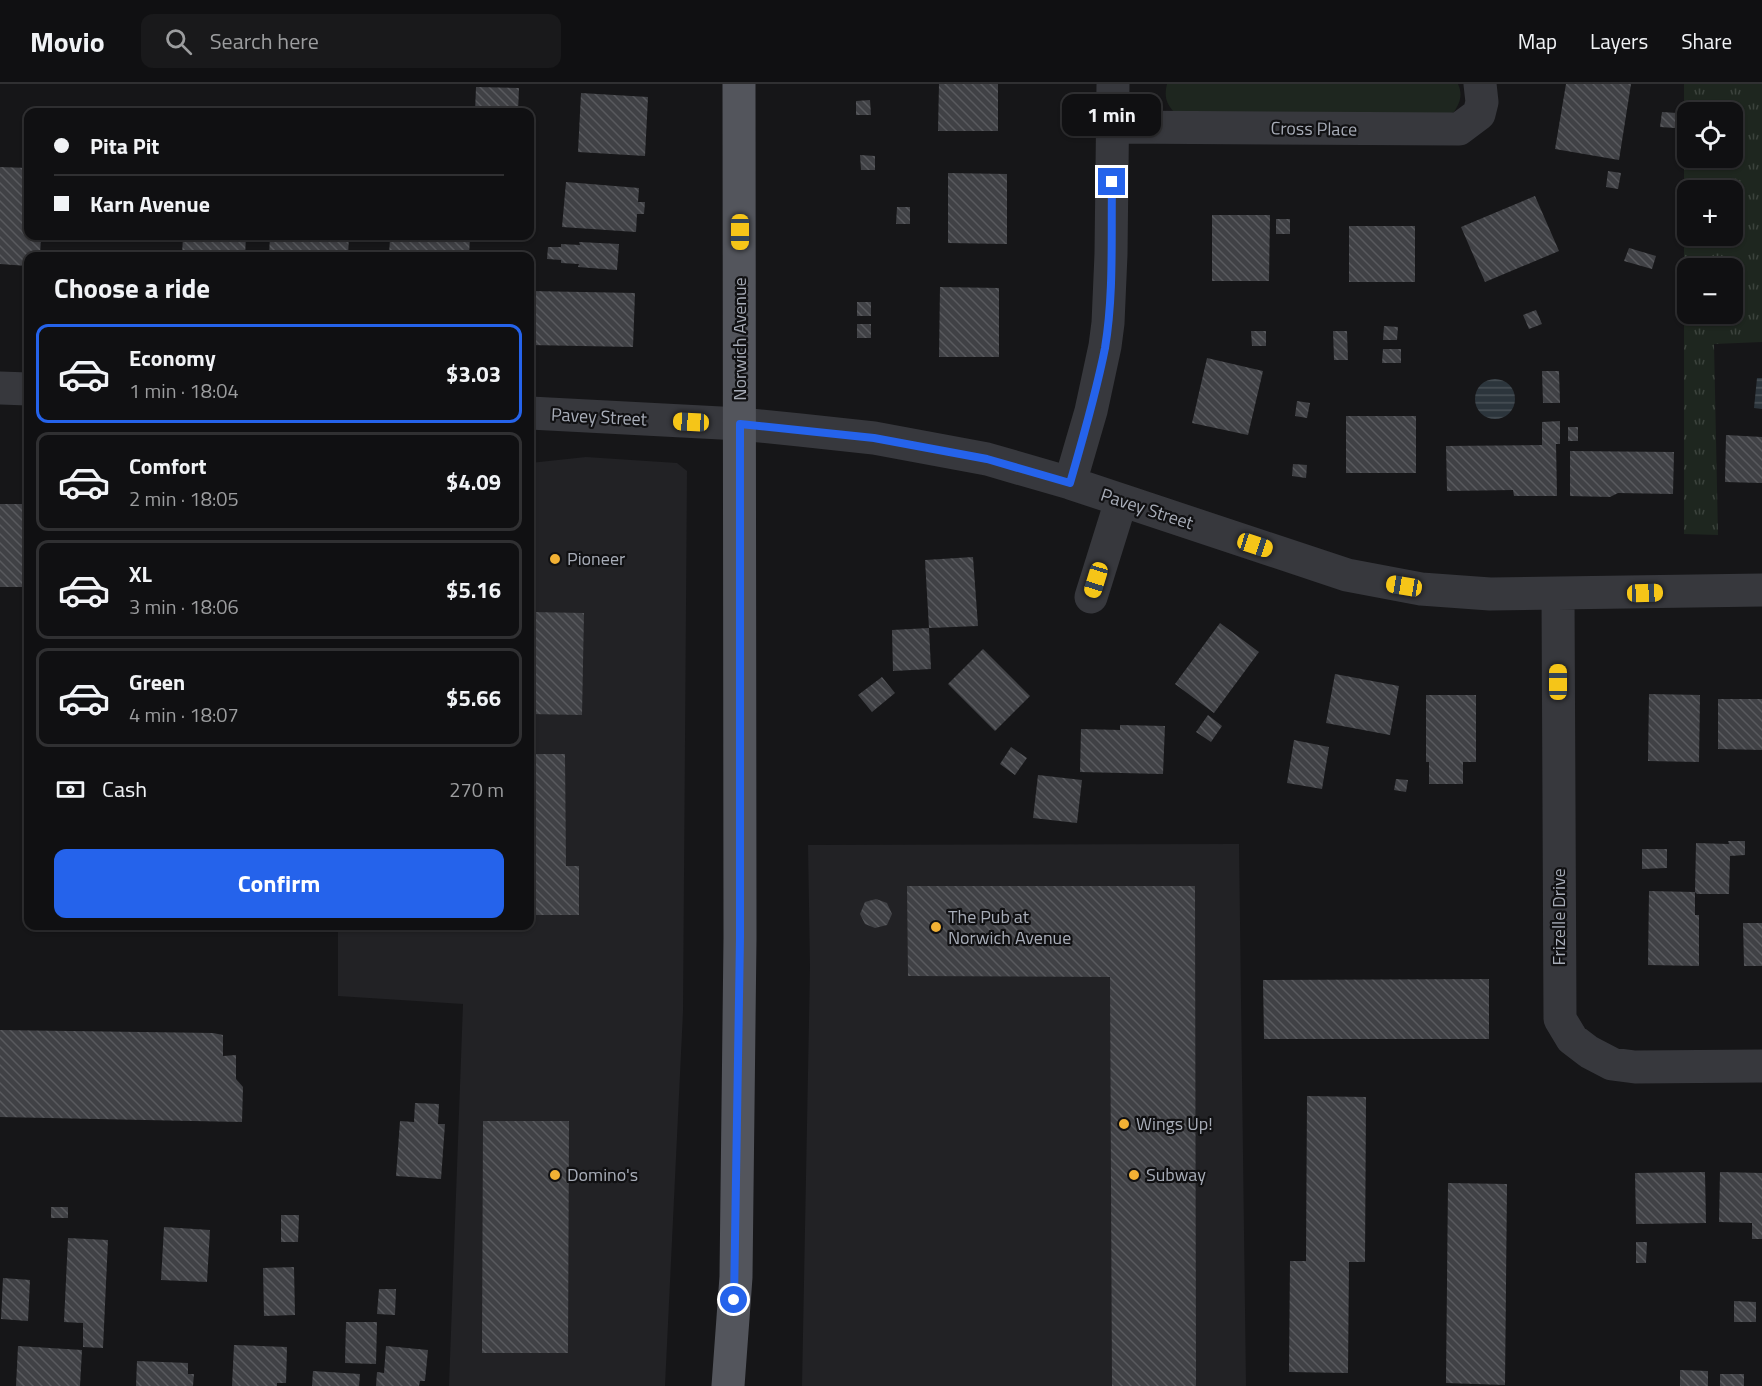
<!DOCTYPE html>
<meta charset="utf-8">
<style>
body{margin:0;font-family:"Titillium Web",sans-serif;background:#19191b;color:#f1f3f6;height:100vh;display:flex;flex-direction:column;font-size:22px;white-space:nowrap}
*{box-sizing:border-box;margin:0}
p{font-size:20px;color:#9c9d9f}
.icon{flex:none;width:33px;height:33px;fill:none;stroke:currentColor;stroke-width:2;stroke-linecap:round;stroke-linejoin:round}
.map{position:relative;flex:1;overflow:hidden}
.side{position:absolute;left:24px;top:168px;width:510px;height:678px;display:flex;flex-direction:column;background:#101012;border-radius:12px;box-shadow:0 2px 4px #0004,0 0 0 2px #303032}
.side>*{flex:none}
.top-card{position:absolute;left:24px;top:24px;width:510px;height:132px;border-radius:12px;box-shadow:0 2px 4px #0004,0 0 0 2px #303032;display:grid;align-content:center;height:132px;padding:0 30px;background:#101012}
.tools{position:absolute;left:1677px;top:18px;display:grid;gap:12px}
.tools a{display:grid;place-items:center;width:66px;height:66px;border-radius:12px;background:#101012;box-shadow:0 2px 4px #0004,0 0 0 2px #303032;font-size:30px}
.end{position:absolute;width:27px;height:27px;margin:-14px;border:8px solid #2563eb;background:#fff;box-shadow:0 0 0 3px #fff}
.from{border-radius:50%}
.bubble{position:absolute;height:42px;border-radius:12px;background:#101012;box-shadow:0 2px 4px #0004,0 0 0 2px #303032;font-size:20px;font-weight:700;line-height:42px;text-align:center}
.car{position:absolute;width:18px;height:36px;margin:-18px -9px;border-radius:8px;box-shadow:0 0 4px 2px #0007;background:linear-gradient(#f5c518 24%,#345 0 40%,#f5c518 0 76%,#345 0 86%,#f5c518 0)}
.top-card b{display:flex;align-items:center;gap:21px;height:57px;font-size:22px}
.top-card b+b{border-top:2px solid #303032}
.top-card i{width:15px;height:15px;background:#f1f3f6}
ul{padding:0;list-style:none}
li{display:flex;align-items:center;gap:18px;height:99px;margin:0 12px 9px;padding:0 18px;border:3px solid #303032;border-radius:12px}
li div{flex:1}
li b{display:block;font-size:22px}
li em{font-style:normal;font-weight:700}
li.selected{border-color:#2563eb}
li>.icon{width:54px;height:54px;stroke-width:1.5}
h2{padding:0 30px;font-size:27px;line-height:72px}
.pay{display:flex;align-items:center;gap:15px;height:66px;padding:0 30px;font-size:22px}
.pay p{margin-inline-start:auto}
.button{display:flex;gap:12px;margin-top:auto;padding:12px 30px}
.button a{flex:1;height:69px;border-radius:12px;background:#2563eb;color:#fff;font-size:24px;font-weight:700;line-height:69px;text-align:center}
header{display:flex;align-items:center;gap:36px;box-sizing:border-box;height:84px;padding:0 30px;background:#101012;border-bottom:2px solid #303032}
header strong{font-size:28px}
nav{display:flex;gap:33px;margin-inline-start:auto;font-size:21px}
.search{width:420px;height:54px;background:#19191b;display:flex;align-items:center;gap:15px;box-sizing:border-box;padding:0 21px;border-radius:12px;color:#9c9d9f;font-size:22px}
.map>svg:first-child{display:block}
</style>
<header>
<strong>Movio</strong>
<div class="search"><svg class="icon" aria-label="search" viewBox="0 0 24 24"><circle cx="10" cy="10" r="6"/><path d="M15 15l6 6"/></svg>Search here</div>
<nav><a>Map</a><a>Layers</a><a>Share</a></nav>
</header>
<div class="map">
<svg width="1762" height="1302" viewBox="0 0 1762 1302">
<defs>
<pattern id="park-tufts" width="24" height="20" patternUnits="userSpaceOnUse" patternTransform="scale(1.5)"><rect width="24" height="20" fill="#1e261f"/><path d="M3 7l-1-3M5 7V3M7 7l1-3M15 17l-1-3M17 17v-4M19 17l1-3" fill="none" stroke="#3c433d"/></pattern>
<pattern id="water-rules" width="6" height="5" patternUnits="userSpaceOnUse" patternTransform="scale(1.5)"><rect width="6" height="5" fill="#2c353c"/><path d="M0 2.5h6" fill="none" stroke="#485056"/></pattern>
<pattern id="building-back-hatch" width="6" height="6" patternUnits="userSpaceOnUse" patternTransform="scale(1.5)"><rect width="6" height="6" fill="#404145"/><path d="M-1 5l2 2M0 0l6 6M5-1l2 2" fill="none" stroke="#595a5e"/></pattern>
</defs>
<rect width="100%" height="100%" fill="#161618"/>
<path fill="#222225" d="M 586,373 L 677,379 L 687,387 L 683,928 L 665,1302 L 449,1302 L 463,920 L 338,912 L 338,842 L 530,842 L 530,379 Z
M 1239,760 L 1246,1302 L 802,1302 L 810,884 L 808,761 Z"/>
<path fill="#1e261f" d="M 1167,0 L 1458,0 C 1463,11 1460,18 1454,28 L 1441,32 L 1174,28 C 1166,19 1164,12 1167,0 Z"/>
<path fill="url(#park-tufts)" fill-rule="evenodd" d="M 1684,0 L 1762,0 L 1762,258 L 1714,260 L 1718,451 L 1684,450 ZM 1688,28 L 1732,28 L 1732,74 L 1688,74 ZM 1688,106 L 1732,106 L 1732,152 L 1688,152 ZM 1688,184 L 1732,184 L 1732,230 L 1688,230 Z"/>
<path fill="url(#water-rules)" d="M 1757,294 L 1762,294 L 1762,325 L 1754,324 Z
M1475 315a20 20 0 1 1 40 0a20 20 0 1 1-40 0Z"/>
<path fill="url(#building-back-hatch)" d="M 939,0 L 998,0 L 998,47 L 938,47 Z
M 1566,0 L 1631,0 L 1619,76 L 1555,65 Z
M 476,3 L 519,4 L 518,28 L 475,28 Z
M 581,9 L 648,13 L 645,72 L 578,68 Z
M 870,16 L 871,31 L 856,31 L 856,17 Z
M 1662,28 L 1677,29 L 1675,44 L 1660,43 Z
M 860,71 L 875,72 L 875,86 L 861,86 Z
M 0,83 L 28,84 L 28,152 L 41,152 L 40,172 L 28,172 L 28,182 L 0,180 Z
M 1608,87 L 1621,89 L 1618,105 L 1606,103 Z
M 948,89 L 1007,90 L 1007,160 L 948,159 Z
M 566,98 L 639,104 L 638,118 L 645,118 L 644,130 L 637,130 L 636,148 L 562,143 Z
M 1535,112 L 1559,167 L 1485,198 L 1461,143 Z
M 897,123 L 910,123 L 910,140 L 896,140 Z
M 1212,131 L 1270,131 L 1269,197 L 1212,197 Z
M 1276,135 L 1290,135 L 1290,150 L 1276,150 Z
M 1349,142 L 1415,142 L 1415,198 L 1349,198 Z
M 183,152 L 246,152 L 245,172 L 182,172 Z
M 270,152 L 349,152 L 348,172 L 269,172 Z
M 446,152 L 470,152 L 469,172 L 389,172 L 390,154 L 446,158 Z
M 579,158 L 619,160 L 617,186 L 578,183 L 579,180 L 561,179 L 561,176 L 547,175 L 548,163 L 561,163 L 561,160 L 580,161 Z
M 1629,164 L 1656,172 L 1652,185 L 1624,177 Z
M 940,203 L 999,204 L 999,273 L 939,273 Z
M 530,207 L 635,209 L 633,263 L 530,261 Z
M 857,218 L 871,218 L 871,232 L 857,232 Z
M 1536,226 L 1542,240 L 1529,245 L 1523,231 Z
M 857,240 L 871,240 L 871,254 L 857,254 Z
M 1384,242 L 1398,243 L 1397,256 L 1383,256 Z
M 1251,247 L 1266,247 L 1266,262 L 1252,262 Z
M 1333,247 L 1347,247 L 1348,276 L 1334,276 Z
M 1383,265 L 1401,265 L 1401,279 L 1382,279 Z
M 1207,274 L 1263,287 L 1248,351 L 1192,339 Z
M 1542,287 L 1559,287 L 1560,319 L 1543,319 Z
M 1297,317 L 1310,319 L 1307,334 L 1295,332 Z
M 1346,332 L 1416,332 L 1416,389 L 1346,389 Z
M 1560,337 L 1560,360 L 1556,360 L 1557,412 L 1514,412 L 1513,406 L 1447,407 L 1446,362 L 1542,361 L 1542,338 Z
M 1568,343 L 1578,343 L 1578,357 L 1568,357 Z
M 1726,351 L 1762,353 L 1762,399 L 1725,398 Z
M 1570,367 L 1674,368 L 1673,410 L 1618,409 L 1610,413 L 1570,412 Z
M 1293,380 L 1307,381 L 1306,394 L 1292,392 Z
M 0,420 L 28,420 L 28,503 L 0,503 Z
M 973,473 L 978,542 L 929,544 L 925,476 Z
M 530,528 L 584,529 L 582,631 L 530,630 Z
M 1220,539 L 1259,568 L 1214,629 L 1175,600 Z
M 929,544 L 931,585 L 893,587 L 892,546 Z
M 983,565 L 1030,612 L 995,647 L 948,600 Z
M 1335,590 L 1399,602 L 1390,651 L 1326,639 Z
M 882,593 L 895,609 L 872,628 L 858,611 Z
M 1649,610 L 1700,611 L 1699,678 L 1648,677 Z
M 1426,611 L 1476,611 L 1476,678 L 1463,678 L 1463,700 L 1429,700 L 1429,678 L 1426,678 Z
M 1718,615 L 1762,615 L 1762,666 L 1718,665 Z
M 1208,631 L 1222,642 L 1211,658 L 1196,648 Z
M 1120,641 L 1165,642 L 1163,690 L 1080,688 L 1081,645 L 1120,646 Z
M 1294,656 L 1329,663 L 1322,705 L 1287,699 Z
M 1011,663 L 1027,674 L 1015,691 L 1000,680 Z
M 530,670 L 565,670 L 566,782 L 579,782 L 579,831 L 530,831 Z
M 1038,691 L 1082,696 L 1077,739 L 1033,734 Z
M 1396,695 L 1408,696 L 1406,708 L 1394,706 Z
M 1728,757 L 1745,757 L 1745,771 L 1730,772 L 1729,810 L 1697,810 L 1695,808 L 1696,759 L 1729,760 Z
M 1642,765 L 1667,765 L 1667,784 L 1642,785 Z
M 907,802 L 1195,802 L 1196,1302 L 1112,1302 L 1110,893 L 908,892 Z
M 1649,807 L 1695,808 L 1695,831 L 1699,831 L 1699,882 L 1648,881 Z
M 876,815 L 887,819 L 892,830 L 887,841 L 875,844 L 865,840 L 860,830 L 865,818 Z
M 1743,839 L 1762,839 L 1762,882 L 1744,882 Z
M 1489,895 L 1489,955 L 1264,955 L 1263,896 Z
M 0,946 L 213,949 L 223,951 L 223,972 L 236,971 L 236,995 L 243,1003 L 242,1038 L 0,1033 Z
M 1307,1012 L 1366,1013 L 1365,1178 L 1349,1178 L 1348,1289 L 1289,1288 L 1290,1177 L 1306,1177 Z
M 415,1019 L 439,1020 L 438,1040 L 445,1040 L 441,1095 L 396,1092 L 400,1037 L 414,1038 Z
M 483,1037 L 569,1037 L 568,1269 L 482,1269 Z
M 1705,1088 L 1706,1139 L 1636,1140 L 1635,1089 Z
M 1720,1088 L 1762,1089 L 1762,1155 L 1752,1155 L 1752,1139 L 1719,1138 Z
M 1448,1099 L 1507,1100 L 1505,1301 L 1446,1299 Z
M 51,1123 L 68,1123 L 68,1134 L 51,1134 Z
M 281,1131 L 299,1131 L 298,1158 L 281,1158 Z
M 164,1143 L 210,1146 L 207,1198 L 161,1196 Z
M 68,1154 L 108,1156 L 103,1264 L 83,1263 L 83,1239 L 64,1238 Z
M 1636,1158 L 1647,1158 L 1646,1179 L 1636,1179 Z
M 294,1183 L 295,1231 L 264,1232 L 263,1184 Z
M 3,1194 L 30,1196 L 28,1237 L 1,1235 Z
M 379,1205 L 396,1205 L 395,1231 L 377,1230 Z
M 1734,1217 L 1756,1218 L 1756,1238 L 1734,1238 Z
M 346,1238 L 377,1238 L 376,1280 L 345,1279 Z
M 234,1261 L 287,1263 L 286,1299 L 277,1299 L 277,1302 L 232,1302 Z
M 18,1262 L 82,1266 L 80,1302 L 16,1302 Z
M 386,1262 L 428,1266 L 425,1297 L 420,1297 L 419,1302 L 376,1302 L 377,1288 L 384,1289 Z
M 137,1277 L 188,1279 L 188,1290 L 194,1290 L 193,1302 L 136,1302 Z
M 1680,1286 L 1708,1287 L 1708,1302 L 1680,1302 Z
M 313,1287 L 360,1290 L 359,1302 L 312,1302 Z
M 1720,1290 L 1744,1290 L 1744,1302 L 1720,1302 Z"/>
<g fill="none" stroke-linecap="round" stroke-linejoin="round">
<path stroke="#37383d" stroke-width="33" d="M 1113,43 L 1459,45 L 1479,30 L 1482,18 L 1480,0
M 0,304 L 28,305
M 530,329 L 740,340 L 800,346 L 874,354 L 987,375 L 1070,399 L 1347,491 L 1421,505 L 1490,510 L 1762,506
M 1070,399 L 1091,327 L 1105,262 L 1108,239 L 1111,170 L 1113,0
M 1558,511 L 1560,935 L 1572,955 L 1589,968 L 1612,980 L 1635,983 L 1762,982
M 1091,513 L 1121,417"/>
<path stroke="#53555c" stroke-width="33" d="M 728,1302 L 736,1193 L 740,854 L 739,0"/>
</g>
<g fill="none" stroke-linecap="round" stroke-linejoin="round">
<path stroke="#2563eb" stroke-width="8" d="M 734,1216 L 740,854 L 740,340 L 874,354 L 987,375 L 1070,399 C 1083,354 1096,310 1105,264 C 1114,210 1111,152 1112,98"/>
</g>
<g fill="#f2b134" stroke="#111113" stroke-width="2">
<circle cx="555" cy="475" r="6"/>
<circle cx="936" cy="843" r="6"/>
<circle cx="1124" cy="1040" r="6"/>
<circle cx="555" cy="1091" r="6"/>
<circle cx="1134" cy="1091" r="6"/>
</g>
<g text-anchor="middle" stroke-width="4.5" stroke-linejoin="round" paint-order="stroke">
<g font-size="18" fill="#a8adb8" stroke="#111113">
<text transform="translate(1314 45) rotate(1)" y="6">Cross Place</text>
<text transform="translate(740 255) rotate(-90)" y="6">Norwich Avenue</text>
<text transform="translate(599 333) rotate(3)" y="6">Pavey Street</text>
<text transform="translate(1147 425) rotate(18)" y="6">Pavey Street</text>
<text transform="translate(1559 833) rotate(-90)" y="6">Frizelle Drive</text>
</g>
<g font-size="18" fill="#a8adb8" stroke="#111113" text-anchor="start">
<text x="567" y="481">Pioneer</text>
<text x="948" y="839">The Pub at<tspan x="948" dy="21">Norwich Avenue</tspan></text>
<text x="1136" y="1046">Wings Up!</text>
<text x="567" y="1097">Domino's</text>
<text x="1146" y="1097">Subway</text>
</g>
</g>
</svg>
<div class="tools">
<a><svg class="icon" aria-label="locate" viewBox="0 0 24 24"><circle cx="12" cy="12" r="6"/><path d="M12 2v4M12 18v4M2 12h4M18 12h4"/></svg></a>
<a>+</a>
<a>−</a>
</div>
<i class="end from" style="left:734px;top:1216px"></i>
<i class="end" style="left:1112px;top:98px"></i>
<div class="bubble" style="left:1062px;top:10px;width:99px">1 min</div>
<i class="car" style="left:740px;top:148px;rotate:180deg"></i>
<i class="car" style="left:691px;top:338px;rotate:273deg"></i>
<i class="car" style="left:1255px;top:461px;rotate:108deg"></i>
<i class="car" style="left:1096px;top:496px;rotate:197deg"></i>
<i class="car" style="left:1404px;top:502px;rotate:279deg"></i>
<i class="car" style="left:1645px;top:509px;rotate:88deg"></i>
<i class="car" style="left:1558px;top:598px;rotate:0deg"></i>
<div class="top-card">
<b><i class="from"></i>Pita Pit</b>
<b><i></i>Karn Avenue</b>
</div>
<section class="side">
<h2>Choose a ride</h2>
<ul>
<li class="selected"><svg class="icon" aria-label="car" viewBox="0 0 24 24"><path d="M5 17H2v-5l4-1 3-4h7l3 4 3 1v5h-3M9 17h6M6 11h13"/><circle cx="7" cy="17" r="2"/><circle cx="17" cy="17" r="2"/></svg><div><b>Economy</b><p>1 min · 18:04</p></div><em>$3.03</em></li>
<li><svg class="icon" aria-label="car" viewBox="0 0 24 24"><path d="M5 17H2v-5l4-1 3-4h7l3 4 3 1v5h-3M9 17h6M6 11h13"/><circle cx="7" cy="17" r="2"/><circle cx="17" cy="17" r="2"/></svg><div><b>Comfort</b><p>2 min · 18:05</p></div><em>$4.09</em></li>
<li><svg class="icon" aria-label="car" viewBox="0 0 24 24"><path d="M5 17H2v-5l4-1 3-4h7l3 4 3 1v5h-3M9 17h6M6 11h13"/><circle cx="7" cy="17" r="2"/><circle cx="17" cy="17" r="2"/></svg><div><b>XL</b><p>3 min · 18:06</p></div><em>$5.16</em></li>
<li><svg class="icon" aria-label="car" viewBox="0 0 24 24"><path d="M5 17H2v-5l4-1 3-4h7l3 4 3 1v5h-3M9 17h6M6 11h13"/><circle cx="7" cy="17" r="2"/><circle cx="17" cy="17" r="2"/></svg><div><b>Green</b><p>4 min · 18:07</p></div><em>$5.66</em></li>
</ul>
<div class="pay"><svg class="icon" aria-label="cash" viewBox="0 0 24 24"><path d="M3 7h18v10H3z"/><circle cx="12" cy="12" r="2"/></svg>Cash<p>270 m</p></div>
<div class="button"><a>Confirm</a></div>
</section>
</div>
